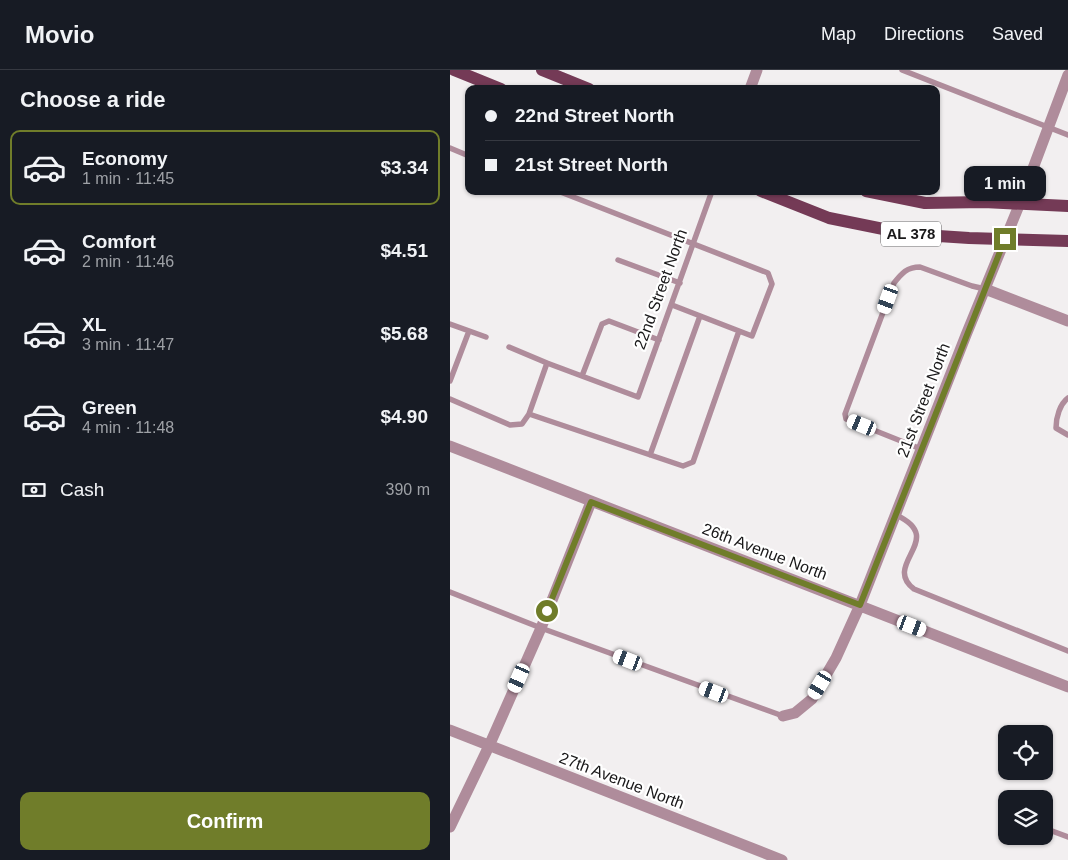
<!DOCTYPE html>
<meta charset="utf-8">
<style>
body{margin:0;font-family:Arial,sans-serif;background:#20242c;color:#f1f3f6;height:100vh;display:flex;flex-direction:column;font-size:19px;white-space:nowrap}
*{box-sizing:border-box;margin:0}
p{font-size:16px;color:#9ea1a6}
.icon{flex:none;width:28px;height:28px;fill:none;stroke:currentColor;stroke-width:2;stroke-linecap:round;stroke-linejoin:round}
.map{position:relative;flex:1;overflow:hidden}
.sheet{display:flex;flex-direction:column;background:#171b24;width:450px}
.sheet>*{flex:none}
.guide{position:absolute;left:15px;top:15px;width:475px;height:110px;border-radius:10px;box-shadow:0 1px 4px #0004;display:grid;align-content:center;height:110px;padding:0 20px;background:#171b24}
.fabs{position:absolute;left:548px;top:655px;display:grid;gap:10px}
.fabs a{display:grid;place-items:center;width:55px;height:55px;border-radius:10px;background:#171b24;box-shadow:0 1px 4px #0004;font-size:25px}
.end{position:absolute;width:22px;height:22px;margin:-11px;border:6px solid #707d2a;background:#fff;box-shadow:0 0 0 2px #fff}
.from{border-radius:50%}
.bubble{position:absolute;height:35px;border-radius:10px;background:#171b24;box-shadow:0 1px 4px #0004;font-size:16px;font-weight:700;line-height:35px;text-align:center}
.car{position:absolute;width:15px;height:30px;margin:-15px -8px;border-radius:6px;box-shadow:0 0 4px 1px #0007;background:linear-gradient(#fff 24%,#345 0 40%,#fff 0 76%,#345 0 86%,#fff 0)}
.guide b{display:flex;align-items:center;gap:18px;height:48px;font-size:19px}
.guide b+b{border-top:1px solid #363941}
.guide i{width:12px;height:12px;background:#f1f3f6}
ul{padding:0;list-style:none}
li{display:flex;align-items:center;gap:15px;height:75px;margin:0 10px 8px;padding:0 10px;border:2px solid transparent;border-radius:10px}
li div{flex:1}
li b{display:block;font-size:19px}
li em{font-style:normal;font-weight:700}
li.active{border-color:#707d2a}
li>.icon{width:45px;height:45px;stroke-width:1.5}
h2{padding:0 20px;font-size:22px;line-height:60px}
.pay{display:flex;align-items:center;gap:12px;height:55px;padding:0 20px;font-size:19px}
.pay p{margin-inline-start:auto}
.action{display:flex;gap:10px;margin-top:auto;padding:10px 20px}
.action a{flex:1;height:58px;border-radius:10px;background:#707d2a;color:#fff;font-size:20px;font-weight:700;line-height:58px;text-align:center}
header{display:flex;align-items:center;gap:30px;box-sizing:border-box;height:70px;padding:0 25px;background:#171b24;border-bottom:1px solid #363941}
header strong{font-size:24px}
nav{display:flex;gap:28px;margin-inline-start:auto;font-size:18px}
main{display:flex;flex:1;min-height:0}
.map>svg:first-child{display:block}
</style>
<header>
<strong>Movio</strong>
<nav><a>Map</a><a>Directions</a><a>Saved</a></nav>
</header>
<main>
<section class="sheet">
<h2>Choose a ride</h2>
<ul>
<li class="active"><svg class="icon" aria-label="car" viewBox="0 0 24 24"><path d="M5 17H2v-5l4-1 3-4h7l3 4 3 1v5h-3M9 17h6M6 11h13"/><circle cx="7" cy="17" r="2"/><circle cx="17" cy="17" r="2"/></svg><div><b>Economy</b><p>1 min · 11:45</p></div><em>$3.34</em></li>
<li><svg class="icon" aria-label="car" viewBox="0 0 24 24"><path d="M5 17H2v-5l4-1 3-4h7l3 4 3 1v5h-3M9 17h6M6 11h13"/><circle cx="7" cy="17" r="2"/><circle cx="17" cy="17" r="2"/></svg><div><b>Comfort</b><p>2 min · 11:46</p></div><em>$4.51</em></li>
<li><svg class="icon" aria-label="car" viewBox="0 0 24 24"><path d="M5 17H2v-5l4-1 3-4h7l3 4 3 1v5h-3M9 17h6M6 11h13"/><circle cx="7" cy="17" r="2"/><circle cx="17" cy="17" r="2"/></svg><div><b>XL</b><p>3 min · 11:47</p></div><em>$5.68</em></li>
<li><svg class="icon" aria-label="car" viewBox="0 0 24 24"><path d="M5 17H2v-5l4-1 3-4h7l3 4 3 1v5h-3M9 17h6M6 11h13"/><circle cx="7" cy="17" r="2"/><circle cx="17" cy="17" r="2"/></svg><div><b>Green</b><p>4 min · 11:48</p></div><em>$4.90</em></li>
</ul>
<div class="pay"><svg class="icon" aria-label="cash" viewBox="0 0 24 24"><path d="M3 7h18v10H3z"/><circle cx="12" cy="12" r="2"/></svg>Cash<p>390 m</p></div>
<div class="action"><a>Confirm</a></div>
</section>
<div class="map">
<svg width="618" height="790" viewBox="0 0 618 790">
<rect width="100%" height="100%" fill="#f2eff0"/>
<g fill="none" stroke-linecap="round" stroke-linejoin="round">
<path stroke="#af8c9b" stroke-width="5.5" d="M 452,0 L 618,65
M 0,78 L 19,86
M 108,121 L 318,203 L 322,214 L 302,266 L 222,235
M 262,121 L 188,327 L 97,293 L 79,344 L 233,396 L 243,392 L 289,261
M 168,190 L 230,213
M 0,254 L 36,267
M 59,277 L 97,293
M 132,306 L 152,254 L 159,251 L 209,270
M 0,311 L 19,261
M 618,328 C 610,334 606,347 606,358 L 618,365
M 0,329 L 60,355 L 72,354 L 79,344
M 471,379 L 396,349 L 395,344 L 444,213 C 452,203 457,197 470,197 L 522,216 L 535,219
M 200,385 L 250,246
M 446,445 C 498,469 431,494 464,519 L 618,581
M 0,522 L 91,558 L 333,646
M 594,758 L 618,767"/>
<path stroke="#af8c9b" stroke-width="11" d="M 300,19 L 307,0
M 535,219 L 618,251
M 0,376 L 618,617
M 333,646 L 345,643 L 362,629 L 386,588 L 410,535 L 516,265 L 570,133 L 618,5
M 0,660 L 332,790
M 0,757 L 39,676 L 91,558 L 141,432"/>
<path stroke="#743a56" stroke-width="12" d="M 4,0 L 51,19
M 92,0 L 139,19
M 311,121 L 379,148 L 458,164 L 519,168 L 618,171
M 416,121 L 475,133 L 534,132 L 618,136"/>
</g>
<g fill="none" stroke-linecap="round" stroke-linejoin="round">
<path stroke="#707d2a" stroke-width="6" d="M 97,541 L 141,432 L 410,535 L 555,169"/>
</g>
<g text-anchor="middle" stroke-width="4.5" stroke-linejoin="round" paint-order="stroke">
<rect fill="#fff" stroke="#5e5d5e" stroke-width="1" x="431" y="151.5" width="60" height="25" rx="4"/>
<g font-size="15" font-weight="bold" fill="#191819">
<text x="461" y="169">AL 378</text>
</g>
<g font-size="16" fill="#191819" stroke="#fff">
<text transform="translate(210 219) rotate(-70)" y="6">22nd Street North</text>
<text transform="translate(473 330) rotate(-69)" y="6">21st Street North</text>
<text transform="translate(315 481) rotate(21)" y="6">26th Avenue North</text>
<text transform="translate(172 710) rotate(21)" y="6">27th Avenue North</text>
</g>
</g>
</svg>
<div class="fabs">
<a><svg class="icon" aria-label="locate" viewBox="0 0 24 24"><circle cx="12" cy="12" r="6"/><path d="M12 2v4M12 18v4M2 12h4M18 12h4"/></svg></a>
<a><svg class="icon" aria-label="layers" viewBox="0 0 24 24"><path d="M12 4l9 5-9 5-9-5zM3 14l9 5 9-5"/></svg></a>
</div>
<i class="end from" style="left:97px;top:541px"></i>
<i class="end" style="left:555px;top:169px"></i>
<div class="bubble" style="left:514px;top:96px;width:82px">1 min</div>
<i class="car" style="left:438px;top:229px;rotate:200deg"></i>
<i class="car" style="left:412px;top:355px;rotate:292deg"></i>
<i class="car" style="left:462px;top:556px;rotate:111deg"></i>
<i class="car" style="left:178px;top:590px;rotate:291deg"></i>
<i class="car" style="left:69px;top:608px;rotate:204deg"></i>
<i class="car" style="left:370px;top:615px;rotate:211deg"></i>
<i class="car" style="left:264px;top:622px;rotate:291deg"></i>
<div class="guide">
<b><i class="from"></i>22nd Street North</b>
<b><i></i>21st Street North</b>
</div>
</div>
</main>
